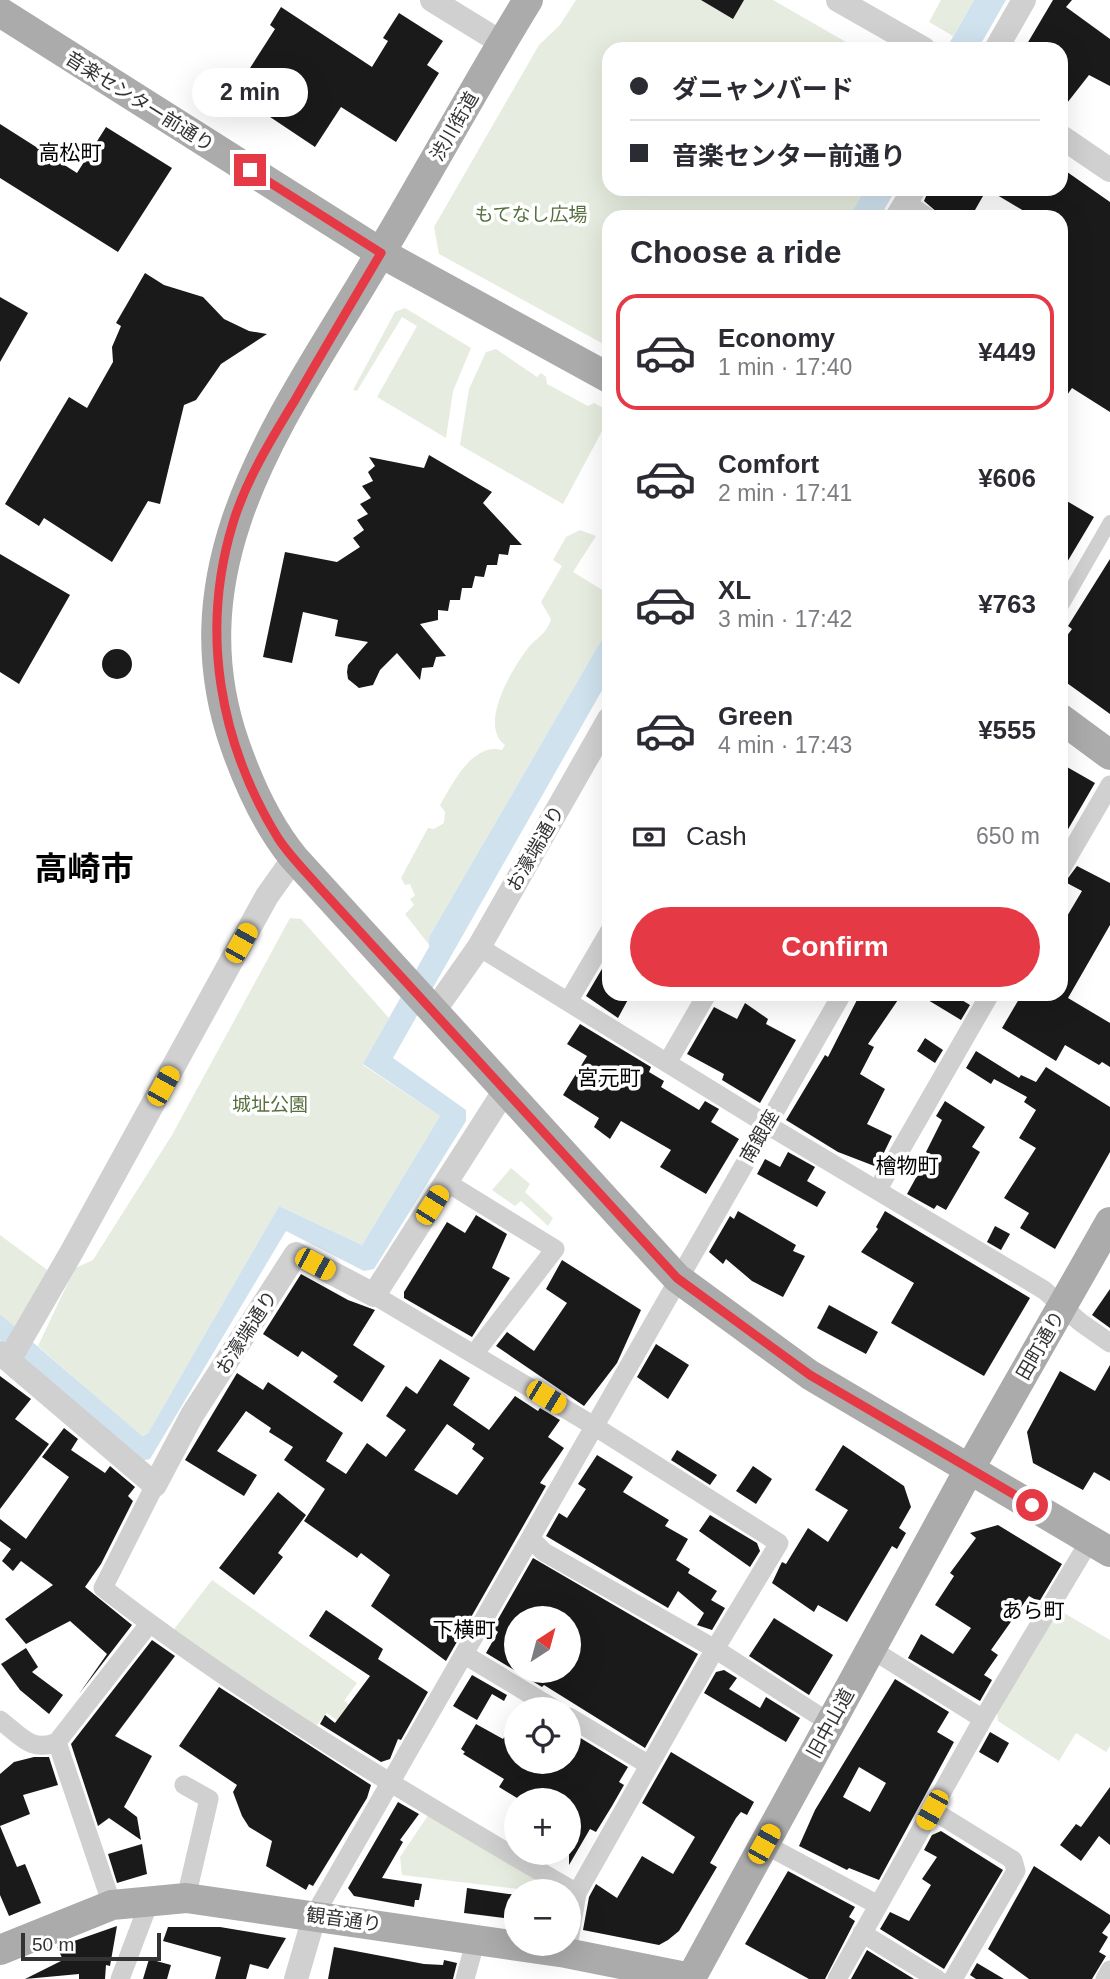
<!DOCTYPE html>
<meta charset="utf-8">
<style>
body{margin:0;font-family:Arial,"Noto Sans JP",sans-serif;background:#f2f2f3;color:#2b2b33;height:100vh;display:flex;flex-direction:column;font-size:26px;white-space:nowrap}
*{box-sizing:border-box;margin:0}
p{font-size:23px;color:#7c7c81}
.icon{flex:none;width:38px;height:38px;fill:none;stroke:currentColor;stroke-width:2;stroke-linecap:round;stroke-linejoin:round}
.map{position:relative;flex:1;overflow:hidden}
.panel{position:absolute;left:602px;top:210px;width:466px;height:791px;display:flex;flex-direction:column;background:#fff;border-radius:21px;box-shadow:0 7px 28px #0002}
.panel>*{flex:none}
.hud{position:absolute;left:602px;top:42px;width:466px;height:154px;border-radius:21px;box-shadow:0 7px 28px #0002;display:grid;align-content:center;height:154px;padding:0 28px;background:#fff}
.needle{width:46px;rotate:36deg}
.fabs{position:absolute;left:504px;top:1606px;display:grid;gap:14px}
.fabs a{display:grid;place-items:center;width:77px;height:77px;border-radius:50%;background:#fff;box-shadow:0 7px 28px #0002;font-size:35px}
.scale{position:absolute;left:21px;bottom:18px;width:140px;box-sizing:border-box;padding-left:7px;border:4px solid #333;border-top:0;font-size:19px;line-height:24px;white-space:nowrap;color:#333;-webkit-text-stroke:5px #fff;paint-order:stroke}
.end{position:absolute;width:32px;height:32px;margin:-16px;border:9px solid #e63946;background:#fff;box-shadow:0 0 0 4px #fff}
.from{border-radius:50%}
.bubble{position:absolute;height:49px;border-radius:24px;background:#fff;box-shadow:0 7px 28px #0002;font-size:23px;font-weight:700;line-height:49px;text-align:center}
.car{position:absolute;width:21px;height:42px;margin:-21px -10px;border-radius:9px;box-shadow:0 0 5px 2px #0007;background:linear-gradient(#f5c518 24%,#345 0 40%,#f5c518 0 76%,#345 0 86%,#f5c518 0)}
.hud b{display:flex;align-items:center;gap:24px;height:66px;font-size:26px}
.hud b+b{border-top:2px solid #e1e1e2}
.hud i{width:18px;height:18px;background:#2b2b33}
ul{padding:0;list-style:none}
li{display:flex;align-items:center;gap:21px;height:116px;margin:0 14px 10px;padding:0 14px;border:4px solid transparent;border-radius:21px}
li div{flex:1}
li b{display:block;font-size:26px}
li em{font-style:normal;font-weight:700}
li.active{border-color:#e63946}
li>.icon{width:63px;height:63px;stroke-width:1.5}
h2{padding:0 28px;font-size:32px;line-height:84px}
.pay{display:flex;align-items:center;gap:18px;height:77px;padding:0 28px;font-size:26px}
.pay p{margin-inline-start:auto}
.action{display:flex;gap:14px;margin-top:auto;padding:14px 28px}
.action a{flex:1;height:80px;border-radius:42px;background:#e63946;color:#fff;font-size:28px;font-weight:700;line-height:80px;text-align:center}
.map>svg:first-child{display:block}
</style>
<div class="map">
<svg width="1110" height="1979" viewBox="0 0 1110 1979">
<rect width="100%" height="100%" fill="#fff"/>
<path fill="#e6ecdf" d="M 576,0 L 773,0 L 846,42 L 842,49 L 609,49 L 609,189 L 865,189 L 849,217 L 609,217 L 609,347 L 439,254 L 434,227 L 539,45 L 560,25 Z
M 941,0 L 974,0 L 953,36 L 929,22 Z
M 405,308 L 471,348 L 453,391 L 446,438 L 377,397 L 417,326 L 402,317 L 357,391 L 353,390 L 395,312 Z
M 496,349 L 537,377 L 541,373 L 546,377 L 547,384 L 588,406 L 594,403 L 609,411 L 609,418 L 563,504 L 460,445 L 469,389 L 486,352 Z
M 580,530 L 596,536 L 573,572 L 609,594 L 609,627 L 429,937 L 430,946 L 405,914 L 414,905 L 410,899 L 415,896 L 410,884 L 405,885 L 401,878 L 428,828 L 434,829 L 444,823 L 445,812 L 440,805 C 452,785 472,742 502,750 L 505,745 C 478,725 512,669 528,648 C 537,637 547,634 551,619 L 541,602 L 562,566 L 553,560 L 566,537 Z
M 290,918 L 301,919 L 389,1018 L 363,1065 L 440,1116 L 362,1245 L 279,1206 L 148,1433 L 141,1436 L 38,1346 L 75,1268 L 93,1260 L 172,1135 Z
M 511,1168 L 530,1184 L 525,1192 L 553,1218 L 548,1226 L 521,1201 L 515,1206 L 492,1190 Z
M 0,1235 L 50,1272 L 18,1330 L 0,1314 Z
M 212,1580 L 357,1683 L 344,1701 L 364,1715 L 351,1731 L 327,1713 L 316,1726 L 172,1632 Z
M 1059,1610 L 1110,1640 L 1110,1746 L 1106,1752 L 1076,1733 L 1059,1761 L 998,1721 L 997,1710 Z
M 429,1814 L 543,1880 L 536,1891 L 402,1875 L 400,1857 Z"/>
<path fill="#cfe2ee" d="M 974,0 L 1006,0 L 978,49 L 946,49 Z
M 865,189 L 896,189 L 880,217 L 849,217 Z
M 609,627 L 609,678 L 393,1058 L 466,1110 L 466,1121 L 374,1269 L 364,1271 L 286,1231 L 150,1459 L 140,1461 L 0,1340 L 0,1314 L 142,1436 L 148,1433 L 279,1206 L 362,1245 L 440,1116 L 363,1064 L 429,947 L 429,937 Z"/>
<path fill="#1a1a1a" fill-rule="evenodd" d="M 701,0 L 744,0 L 733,19 Z
M 1053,0 L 1072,0 L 1066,7 L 1110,39 L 1110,86 L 1089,75 L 1060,112 L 1060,49 L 1024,49 Z
M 281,7 L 372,67 L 388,41 L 383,38 L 399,13 L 443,41 L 427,65 L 439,73 L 396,142 L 341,107 L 315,147 L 234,93 L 275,29 L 270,25 Z
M 0,124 L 77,173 L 106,127 L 172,168 L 118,252 L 0,178 Z
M 1060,167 L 1110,202 L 1110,412 L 1072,388 L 1060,405 L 1060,217 L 1034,217 L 987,189 L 1060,189 Z
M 929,189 L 987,189 L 971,217 L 945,217 L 938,213 L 924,201 Z
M 145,273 L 164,285 L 203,297 L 224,319 L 249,331 L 267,334 L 221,364 L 196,400 L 184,405 L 160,504 L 148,501 L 112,562 L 44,518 L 39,526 L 5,504 L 69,397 L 87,408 L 113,362 L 112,347 L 121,326 L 116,323 Z
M 0,297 L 28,313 L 0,362 Z
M 429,455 L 492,492 L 483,503 L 522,545 L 510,545 L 508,555 L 499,554 L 497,565 L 487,565 L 484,577 L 475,576 L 472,588 L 462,588 L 460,600 L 450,600 L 448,611 L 438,610 L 438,620 L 420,624 L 446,656 L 436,657 L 433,667 L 422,668 L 420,680 L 397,653 L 380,670 L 373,685 L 359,688 L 348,679 L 347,672 L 348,665 L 368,642 L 335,636 L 338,620 L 303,612 L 292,663 L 263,657 L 285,552 L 337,562 L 360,547 L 353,538 L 364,530 L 357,520 L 368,514 L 360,504 L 371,498 L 362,486 L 373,481 L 368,472 L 375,466 L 369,457 L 424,468 Z
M 1060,497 L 1094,517 L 1060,574 Z
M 0,554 L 70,595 L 19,684 L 0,672 Z
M 1110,559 L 1110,714 L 1060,678 L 1060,645 L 1072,629 L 1068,626 Z
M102 664a15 15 0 1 1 30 0a15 15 0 1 1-30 0Z
M 1060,763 L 1095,783 L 1060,843 Z
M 1077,866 L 1110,883 L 1110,925 L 1068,998 L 1110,1023 L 1110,1067 L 1102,1062 L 1099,1065 L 1065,1045 L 1056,1061 L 1002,1028 L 1022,994 L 1060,994 L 1060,928 L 1082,891 L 1065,882 Z
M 609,957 L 609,994 L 631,994 L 618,1018 L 586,996 Z
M 860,994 L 902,994 L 868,1044 L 874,1047 L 860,1074 L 885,1089 L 867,1124 L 892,1136 L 877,1167 L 838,1152 L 786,1120 L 825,1055 L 828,1057 Z
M 918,994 L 952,994 L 970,1005 L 961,1020 Z
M 745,1003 L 768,1019 L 766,1024 L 796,1040 L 760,1103 L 722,1080 L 724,1074 L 687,1054 L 714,1007 L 737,1019 Z
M 580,1024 L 651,1067 L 649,1072 L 664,1081 L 661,1087 L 699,1110 L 705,1101 L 719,1109 L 711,1122 L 739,1139 L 706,1194 L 660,1167 L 671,1150 L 621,1121 L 610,1139 L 594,1127 L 599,1118 L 563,1095 L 587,1056 L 567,1044 Z
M 925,1038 L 943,1050 L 935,1063 L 917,1051 Z
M 976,1051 L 1019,1078 L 1021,1075 L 1036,1082 L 1046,1067 L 1110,1107 L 1110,1152 L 1055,1249 L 1020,1228 L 1029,1213 L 1004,1198 L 1036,1148 L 1019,1138 L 1036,1110 L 1024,1102 L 1027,1097 L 994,1079 L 991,1084 L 966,1068 Z
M 945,1101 L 985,1127 L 972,1147 L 980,1152 L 946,1210 L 937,1205 L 934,1209 L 907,1194 L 929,1154 L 926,1152 L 942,1120 L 936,1116 Z
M 788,1152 L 815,1167 L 807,1181 L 826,1192 L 817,1207 L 757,1174 L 765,1159 L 780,1167 Z
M 738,1211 L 796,1245 L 793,1251 L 805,1256 L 783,1297 L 752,1281 L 726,1259 L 723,1264 L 709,1252 L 730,1216 L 734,1219 Z
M 885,1211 L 1030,1298 L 984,1376 L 891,1323 L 914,1283 L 861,1252 L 878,1229 L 876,1227 Z
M 476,1215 L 507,1234 L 492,1268 L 510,1278 L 472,1337 L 404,1298 L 404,1292 L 447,1222 L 465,1233 Z
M 995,1226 L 1010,1234 L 1001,1250 L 987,1242 Z
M 562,1260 L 641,1310 L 617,1363 L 584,1406 L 496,1346 L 507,1332 L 534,1351 L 567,1303 L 546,1289 Z
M 301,1274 L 348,1300 L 375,1310 L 353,1345 L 385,1366 L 362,1402 L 333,1382 L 338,1376 L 302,1351 L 298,1357 L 263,1334 Z
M 1110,1289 L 1110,1328 L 1092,1315 Z
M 829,1305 L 878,1332 L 866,1354 L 817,1328 Z
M 656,1344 L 689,1365 L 668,1399 L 637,1377 Z
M 440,1359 L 470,1378 L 453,1405 L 489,1430 L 515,1396 L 538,1411 L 540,1408 L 560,1420 L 548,1437 L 564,1448 L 540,1483 L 546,1486 L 446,1661 L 371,1606 L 390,1575 L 361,1553 L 357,1558 L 304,1521 L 325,1489 L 284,1460 L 293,1447 L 269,1432 L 271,1428 L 246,1411 L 217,1451 L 257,1475 L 244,1496 L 185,1460 L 237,1373 L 263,1390 L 268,1382 L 343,1433 L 326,1461 L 346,1474 L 367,1443 L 386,1457 L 406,1430 L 386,1416 L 406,1386 L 417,1394 ZM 447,1424 L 475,1444 L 472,1449 L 484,1458 L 457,1495 L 414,1470 Z
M 1110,1365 L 1110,1481 L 1094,1472 L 1083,1490 L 1033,1463 L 1027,1432 L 1060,1371 L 1095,1391 Z
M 0,1376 L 31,1399 L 15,1419 L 49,1444 L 0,1509 Z
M 64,1428 L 78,1439 L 71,1450 L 105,1473 L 110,1466 L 135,1487 L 128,1496 L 133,1501 L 101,1564 L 85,1587 L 132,1625 L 79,1694 L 107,1654 L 70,1621 L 26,1644 L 5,1619 L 53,1585 L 21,1561 L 13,1571 L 2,1561 L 11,1549 L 0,1541 L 0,1519 L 26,1539 L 69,1477 L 42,1457 Z
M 843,1445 L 904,1486 L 911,1507 L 899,1528 L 906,1533 L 897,1549 L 892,1546 L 847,1622 L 818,1605 L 814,1612 L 772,1583 L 780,1566 L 782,1562 L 786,1564 L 808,1528 L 828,1542 L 848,1510 L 815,1490 Z
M 677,1450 L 717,1475 L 710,1485 L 671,1460 Z
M 597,1455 L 633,1477 L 623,1492 L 669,1520 L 665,1526 L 688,1539 L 676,1560 L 690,1569 L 688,1573 L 717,1591 L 711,1600 L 725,1608 L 712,1630 L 697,1625 L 704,1613 L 678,1591 L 668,1608 L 546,1536 L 559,1513 L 567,1518 L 586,1489 L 578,1484 Z
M 753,1466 L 772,1479 L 756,1504 L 736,1491 Z
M 278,1492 L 306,1515 L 278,1553 L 283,1557 L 254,1595 L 219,1568 Z
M 710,1515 L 757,1543 L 760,1551 L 750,1567 L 699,1531 Z
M 998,1525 L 1062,1564 L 1039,1602 L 1029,1596 L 991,1650 L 998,1655 L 984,1675 L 992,1680 L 980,1701 L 908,1658 L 921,1634 L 953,1654 L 971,1628 L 935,1605 L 954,1576 L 950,1573 L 976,1538 L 970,1533 Z
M 533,1558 L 698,1654 L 645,1748 L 544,1685 L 542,1687 L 486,1653 L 498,1632 L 493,1628 ZM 516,1619 L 569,1619 L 569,1671 L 516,1671 Z
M 326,1610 L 383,1649 L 378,1659 L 428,1692 L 401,1740 L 398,1739 L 390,1759 L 381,1762 L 320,1724 L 325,1715 L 335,1723 L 370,1676 L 309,1636 Z
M 774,1618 L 833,1655 L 809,1695 L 749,1656 Z
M 152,1640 L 175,1656 L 115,1736 L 152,1756 L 124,1807 L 137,1817 L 141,1840 L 109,1818 L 98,1826 L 71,1744 Z
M 26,1648 L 38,1667 L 32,1672 L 63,1695 L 49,1714 L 20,1690 L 1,1664 Z
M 724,1670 L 737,1678 L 729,1689 L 760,1708 L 766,1697 L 800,1718 L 786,1742 L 704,1693 L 716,1672 Z
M 472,1675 L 507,1695 L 504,1701 L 492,1694 L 477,1720 L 453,1706 Z
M 895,1679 L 949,1712 L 937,1732 L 954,1742 L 879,1880 L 849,1868 L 847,1870 L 799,1846 L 815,1810 ZM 859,1767 L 886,1783 L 870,1812 L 843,1797 Z
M 219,1687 L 371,1785 L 367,1798 L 313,1886 L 309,1884 L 306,1890 L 266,1866 L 272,1841 L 249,1827 L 242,1816 L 233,1792 L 237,1785 L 179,1746 Z
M 516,1718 L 516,1762 L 569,1762 L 569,1731 L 628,1767 L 619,1782 L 624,1785 L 612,1806 L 596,1832 L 590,1829 L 569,1865 L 569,1801 L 539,1801 L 529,1795 L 522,1801 L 499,1787 L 504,1779 L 463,1754 L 465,1752 L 461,1749 L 476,1724 L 503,1739 Z
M 990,1732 L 1009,1743 L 998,1763 L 979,1752 Z
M 671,1752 L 754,1802 L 747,1815 L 741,1812 L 736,1818 L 710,1863 L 717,1867 L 679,1931 L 668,1940 L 659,1945 L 583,1930 L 589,1897 L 596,1884 L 617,1898 L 642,1856 L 673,1874 L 695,1837 L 642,1803 Z
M 34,1757 L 49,1757 L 58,1785 L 23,1795 L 30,1814 L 0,1826 L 17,1867 L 25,1864 L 41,1903 L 9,1916 L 0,1895 L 0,1774 L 14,1762 Z
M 1110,1787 L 1110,1845 L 1099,1836 L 1081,1861 L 1060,1845 L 1076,1824 L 1081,1827 Z
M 398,1802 L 419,1814 L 400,1840 L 403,1842 L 382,1878 L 422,1884 L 419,1900 L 415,1900 L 414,1907 L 354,1896 L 348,1888 Z
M 941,1831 L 1003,1870 L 944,1969 L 880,1929 L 890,1912 L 909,1921 L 931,1885 L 922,1879 L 937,1857 L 924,1850 L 932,1835 Z
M 142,1844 L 147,1874 L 117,1883 L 108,1854 Z
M 1034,1866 L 1110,1915 L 1110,1922 L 1102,1933 L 1108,1937 L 1099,1952 L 1106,1956 L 1092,1979 L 1029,1979 L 988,1949 Z
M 788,1871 L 855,1907 L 849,1917 L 855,1921 L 825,1979 L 809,1979 L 745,1944 Z
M 467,1888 L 516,1895 L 516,1911 L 505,1909 L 504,1918 L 464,1913 Z
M 117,1926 L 110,1966 L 106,1965 L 105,1979 L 79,1979 L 79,1974 L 25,1979 L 63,1960 L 57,1947 Z
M 168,1927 L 220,1927 L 286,1938 L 268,1969 L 250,1964 L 246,1979 L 215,1979 L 221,1957 L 163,1941 Z
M 334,1947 L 424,1964 L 443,1965 L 444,1960 L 457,1963 L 453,1979 L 328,1979 Z
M 867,1950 L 914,1979 L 851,1979 Z
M 149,1959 L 171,1965 L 167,1979 L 143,1979 Z
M 977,1963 L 1004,1979 L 976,1979 L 970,1975 Z"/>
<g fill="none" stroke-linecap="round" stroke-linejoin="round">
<path stroke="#d0d0d0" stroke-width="14" d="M 1060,609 L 1110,522"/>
<path stroke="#d0d0d0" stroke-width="19" d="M 906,203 L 927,217
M 1060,871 L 1110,785
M 479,947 L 766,1124 L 1044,1290 L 1080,1322 L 1110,1343
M 568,1002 L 609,932
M 667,1063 L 707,994
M 446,1182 L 555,1249 L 474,1354
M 878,1189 L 990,994
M 374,1295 L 594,1426 L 779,1543 L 715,1649 L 577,1893 L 569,1941
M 155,1485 L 103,1588 C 252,1703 415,1799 577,1893
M 531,1539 L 544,1552 L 715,1649 L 830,1723
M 871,1649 L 983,1719
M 465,1655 L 556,1710
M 569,1717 L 649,1765
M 0,1720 C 20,1735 31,1753 57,1742 L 149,1624
M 57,1742 L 112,1905
M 184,1785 L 209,1799 L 186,1898
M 932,1810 L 1013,1860 L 1016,1871 L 953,1979
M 764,1844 L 878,1905
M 315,1914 L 842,994
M 862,1933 L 937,1979
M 120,1979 L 150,1900
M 465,1979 L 476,1939
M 837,1979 L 983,1719 L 1090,1540
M 1105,1979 L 1110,1970"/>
<path stroke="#d0d0d0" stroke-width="24" d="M 432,0 L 502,43
M 838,0 L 924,49
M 996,49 L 1024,0
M 1060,136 L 1110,170
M 897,217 L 914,189
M 434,1011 L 479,947 L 609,719
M 0,1353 L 155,1485 L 192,1415 L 296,1254 L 374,1295 L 505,1090
M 9,1360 L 71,1253 L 267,896 L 294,858
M 296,1979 L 315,1914"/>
<path stroke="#ababab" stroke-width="30" d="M 528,0 C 477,83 431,168 381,252 C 291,407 169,556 235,745 C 249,785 267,825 294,858 L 677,1278 L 810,1375 L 1110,1552
M 0,12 L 381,253 L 609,378
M 1060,718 L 1110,755
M 0,1950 L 112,1905 L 186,1898 L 566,1953 L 691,1978 L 970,1468 L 1110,1222"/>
</g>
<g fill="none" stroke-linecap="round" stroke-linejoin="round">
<path stroke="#e63946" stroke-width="9" d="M 250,170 L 381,253 C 352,302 323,351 295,400 C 272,438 246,480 233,523 C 200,631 219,742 278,838 C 289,855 305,871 319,887 L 677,1278 L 810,1375 L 1032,1505"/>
</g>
<g text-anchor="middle" stroke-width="7" stroke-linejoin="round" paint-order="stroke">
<g font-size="19" fill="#333" stroke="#fff">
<text transform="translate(140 101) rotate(32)" y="7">音楽センター前通り</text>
<text transform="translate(454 126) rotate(-60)" y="7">渋川街道</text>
<text transform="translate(535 848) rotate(-60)" y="7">お濠端通り</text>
<text transform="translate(759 1136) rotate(-60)" y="7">南銀座</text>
<text transform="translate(246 1332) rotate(-57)" y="7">お濠端通り</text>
<text transform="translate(1040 1345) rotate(-60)" y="7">田町通り</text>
<text transform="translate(830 1723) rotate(-61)" y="7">旧中山道</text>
<text transform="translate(344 1919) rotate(8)" y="7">観音通り</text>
</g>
<g font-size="19" fill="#56703f" stroke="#fff">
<text x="531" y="221">もてなし広場</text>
<text x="270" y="1111">城址公園</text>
</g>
<g font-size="21" fill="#000" stroke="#fff">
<text x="70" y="160">高松町</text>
<text x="609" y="1085">宮元町</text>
<text x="907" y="1173">檜物町</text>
<text x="1033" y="1618">あら町</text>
<text x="464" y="1637">下横町</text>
</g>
<g font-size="33" font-weight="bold" fill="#000" stroke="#fff">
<text x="84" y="880">高崎市</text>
</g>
</g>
</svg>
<div class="fabs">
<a><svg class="needle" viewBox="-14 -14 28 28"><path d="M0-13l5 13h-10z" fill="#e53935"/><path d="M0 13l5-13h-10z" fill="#7c7c81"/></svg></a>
<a><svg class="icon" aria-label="locate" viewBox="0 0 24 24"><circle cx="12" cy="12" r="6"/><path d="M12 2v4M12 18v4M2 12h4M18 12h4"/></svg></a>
<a>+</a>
<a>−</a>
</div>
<div class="scale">50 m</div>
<i class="end from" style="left:1032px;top:1505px"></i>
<i class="end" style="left:250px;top:170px"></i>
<div class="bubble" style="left:192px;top:68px;width:116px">2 min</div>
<i class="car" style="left:241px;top:943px;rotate:29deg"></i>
<i class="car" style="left:163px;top:1086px;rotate:29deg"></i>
<i class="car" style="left:432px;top:1205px;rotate:32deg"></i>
<i class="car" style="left:315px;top:1264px;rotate:118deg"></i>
<i class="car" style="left:546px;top:1397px;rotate:121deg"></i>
<i class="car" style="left:932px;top:1810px;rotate:209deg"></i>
<i class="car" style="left:764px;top:1844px;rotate:29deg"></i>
<div class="hud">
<b><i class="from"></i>ダニャンバード</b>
<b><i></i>音楽センター前通り</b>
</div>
<section class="panel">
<h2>Choose a ride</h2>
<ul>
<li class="active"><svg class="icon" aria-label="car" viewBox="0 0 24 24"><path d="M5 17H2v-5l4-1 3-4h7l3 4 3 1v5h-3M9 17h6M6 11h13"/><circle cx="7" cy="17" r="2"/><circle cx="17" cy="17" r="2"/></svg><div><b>Economy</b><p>1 min · 17:40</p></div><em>¥449</em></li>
<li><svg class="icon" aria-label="car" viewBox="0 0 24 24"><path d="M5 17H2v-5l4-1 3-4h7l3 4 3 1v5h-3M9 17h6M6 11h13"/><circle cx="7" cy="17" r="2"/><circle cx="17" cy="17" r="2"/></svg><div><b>Comfort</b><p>2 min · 17:41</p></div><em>¥606</em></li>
<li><svg class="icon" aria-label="car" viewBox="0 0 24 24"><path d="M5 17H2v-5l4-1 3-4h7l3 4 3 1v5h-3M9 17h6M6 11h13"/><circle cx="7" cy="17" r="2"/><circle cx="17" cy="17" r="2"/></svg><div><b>XL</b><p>3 min · 17:42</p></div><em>¥763</em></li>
<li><svg class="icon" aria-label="car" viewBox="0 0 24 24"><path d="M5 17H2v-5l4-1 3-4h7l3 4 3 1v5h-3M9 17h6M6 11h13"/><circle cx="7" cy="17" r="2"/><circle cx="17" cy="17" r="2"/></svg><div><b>Green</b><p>4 min · 17:43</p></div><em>¥555</em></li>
</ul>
<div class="pay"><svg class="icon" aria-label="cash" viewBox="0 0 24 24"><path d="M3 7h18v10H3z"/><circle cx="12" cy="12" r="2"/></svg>Cash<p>650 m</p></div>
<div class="action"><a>Confirm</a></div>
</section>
</div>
